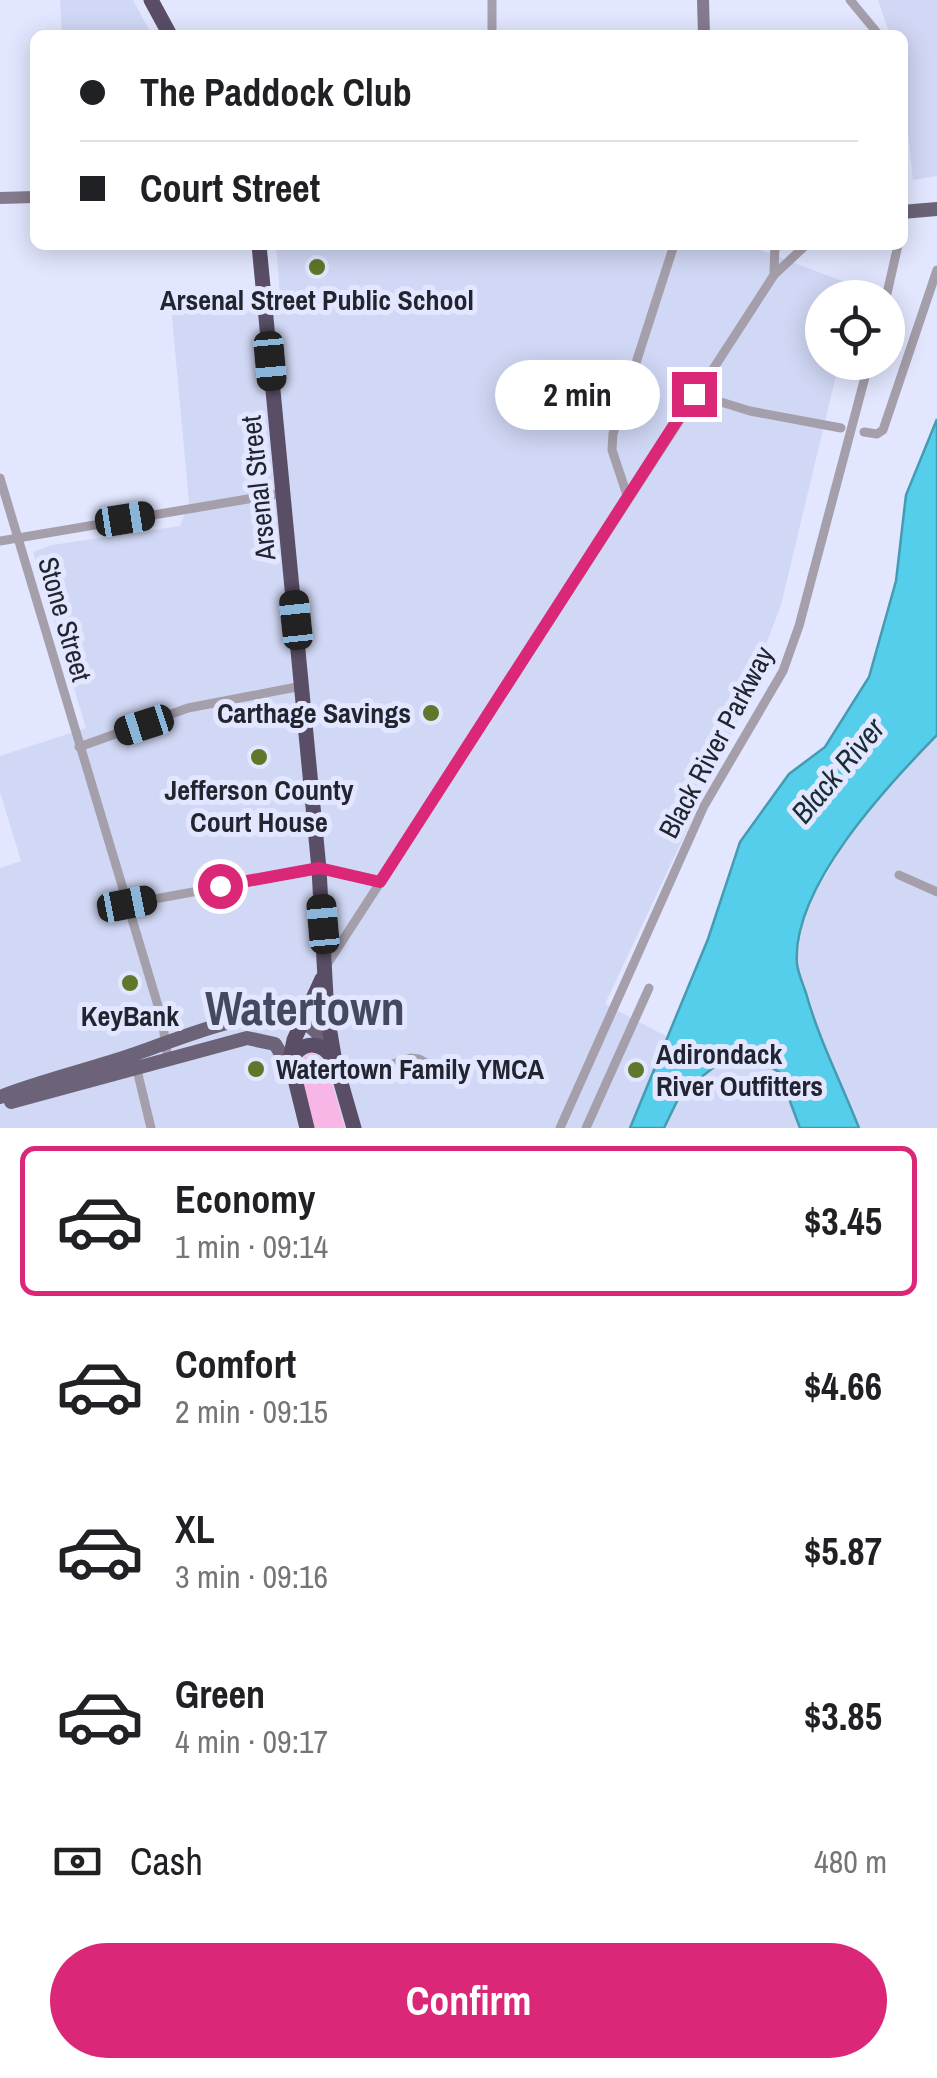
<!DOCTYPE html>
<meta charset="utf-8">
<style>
body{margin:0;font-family:"Archivo Narrow",sans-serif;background:#f6f6f6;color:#202124;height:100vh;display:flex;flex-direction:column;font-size:38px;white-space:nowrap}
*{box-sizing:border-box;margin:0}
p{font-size:32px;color:#757577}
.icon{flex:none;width:55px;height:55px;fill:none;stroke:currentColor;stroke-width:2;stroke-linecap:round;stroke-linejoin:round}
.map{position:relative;height:1128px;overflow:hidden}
.drawer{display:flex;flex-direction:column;background:#fff;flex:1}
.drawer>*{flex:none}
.top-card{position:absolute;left:30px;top:30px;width:878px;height:220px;border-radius:15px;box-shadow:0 5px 25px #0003;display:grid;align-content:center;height:220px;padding:0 50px;background:#fff}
.tools{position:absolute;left:805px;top:280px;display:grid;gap:20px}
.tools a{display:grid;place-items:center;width:100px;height:100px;border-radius:50%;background:#fff;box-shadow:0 5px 25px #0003;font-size:50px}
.end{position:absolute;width:45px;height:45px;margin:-22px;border:12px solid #db2777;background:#fff;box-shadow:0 0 0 5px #fff}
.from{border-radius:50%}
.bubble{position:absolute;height:70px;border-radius:35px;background:#fff;box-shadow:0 5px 25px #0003;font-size:32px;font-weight:800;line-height:70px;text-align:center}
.car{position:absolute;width:30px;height:60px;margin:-30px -15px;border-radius:12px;box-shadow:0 0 8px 2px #0007;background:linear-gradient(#222 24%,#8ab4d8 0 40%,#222 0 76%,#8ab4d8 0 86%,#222 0)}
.top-card b{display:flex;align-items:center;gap:35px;height:95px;font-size:38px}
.top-card b+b{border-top:2px solid #e0e0e0}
.top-card i{width:25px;height:25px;background:#202124}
ul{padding:18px 0 0;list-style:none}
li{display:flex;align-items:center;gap:30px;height:150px;margin:0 20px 15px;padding:0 30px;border:5px solid transparent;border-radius:15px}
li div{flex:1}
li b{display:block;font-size:38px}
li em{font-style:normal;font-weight:800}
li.selected{border-color:#db2777}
li>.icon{width:90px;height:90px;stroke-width:1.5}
.pay{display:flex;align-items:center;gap:25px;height:110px;padding:0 50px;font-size:38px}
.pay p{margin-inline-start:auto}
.action{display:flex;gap:20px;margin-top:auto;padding:20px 50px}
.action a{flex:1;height:115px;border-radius:60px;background:#db2777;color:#fff;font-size:40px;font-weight:800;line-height:115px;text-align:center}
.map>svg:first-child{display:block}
</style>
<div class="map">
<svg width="937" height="1128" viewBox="0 0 937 1128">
<rect width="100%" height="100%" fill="#e2e7ff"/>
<path fill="#d1d8f5" d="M 60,0 L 133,0 L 152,35 L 62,35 Z
M 878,0 L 937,0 L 937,176 L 913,180 L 903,85 L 902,35 L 890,35 Z
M 276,245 L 747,245 L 858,287 L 856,297 L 822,298 L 822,362 L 839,363 L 781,605 L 732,734 L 605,1004 L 666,1036 L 630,1128 L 0,1128 L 0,868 L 21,861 L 0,792 L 0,756 L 86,728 L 33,552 L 52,545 L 180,526 L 189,502 L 171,307 L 280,295 Z
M 937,735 L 937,1128 L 859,1128 L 818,1038 L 797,964 L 803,914 L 841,849 L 886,787 Z
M 732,1053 L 754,1057 L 779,1072 L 800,1128 L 664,1128 L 681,1093 Z"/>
<path fill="#f7b6e6" d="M 310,1054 L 315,1054 L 329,1073 L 345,1128 L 315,1128 L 301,1075 L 304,1058 Z"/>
<path fill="#54ceea" stroke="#459bb2" stroke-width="2.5" d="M 937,419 L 937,735 C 887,786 791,888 797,964 C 798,973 803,984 806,993 C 819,1040 841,1082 859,1128 L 800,1128 L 779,1072 L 754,1057 L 732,1053 L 681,1093 L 664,1128 L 630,1128 L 708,939 L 740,842 L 789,774 L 825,747 L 869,677 L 896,581 L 906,495 Z"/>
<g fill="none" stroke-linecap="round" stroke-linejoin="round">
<path stroke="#a59fab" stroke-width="9" d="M 492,0 L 492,35
M 850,0 L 879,35
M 774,272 L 775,245
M 886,298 L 898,245
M 695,394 L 750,411 L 841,428
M 864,432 L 877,434 L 883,430 L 937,270
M 0,478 L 162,1019 L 168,1060
M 628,498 L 612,450 L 613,434 L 674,245
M 0,541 L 283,493
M 79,747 L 188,708 L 302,686
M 899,875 L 937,892
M 127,904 L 319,869 L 381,882
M 326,966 L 774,275 L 806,245
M 137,1070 L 151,1128
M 340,1081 L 411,1058 L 419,1059 L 443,1073
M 560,1128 L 704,806 L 783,671 L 799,626 L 869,362
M 586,1128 L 649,988"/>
<path stroke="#847c8e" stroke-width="12" d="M 703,0 L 704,35
M 0,198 L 35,197"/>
<path stroke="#6d6378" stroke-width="14" d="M 902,212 L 937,209
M 0,1097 C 41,1081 84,1071 126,1057 C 166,1044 243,1010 284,1016 C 306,1019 321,1033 331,1052
M 11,1102 L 247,1038 L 275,1044 L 290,1069"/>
<path stroke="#594e66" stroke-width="15" d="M 151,0 L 170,35
M 259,245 L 319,869 L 327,1015 L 335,1062 L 354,1128
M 291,1062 C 300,1040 321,1040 333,1059
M 307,1128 L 290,1059 L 294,1040 L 322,979"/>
</g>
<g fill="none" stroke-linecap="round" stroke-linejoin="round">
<path stroke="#db2777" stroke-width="12" d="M 220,886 L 319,868 L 380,882 L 694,394"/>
</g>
<g fill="#5e772a" stroke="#e2e7ff" stroke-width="4">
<circle cx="317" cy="267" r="10"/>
<circle cx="431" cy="713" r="10"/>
<circle cx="259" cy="757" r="10"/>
<circle cx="130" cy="983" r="10"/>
<circle cx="256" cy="1069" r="10"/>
<circle cx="636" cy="1070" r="10"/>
</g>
<g text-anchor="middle" stroke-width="10" stroke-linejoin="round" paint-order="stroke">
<g font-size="28" font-weight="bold" fill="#22252f" stroke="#e2e7ff">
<text x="317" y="310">Arsenal Street Public School</text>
<text x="411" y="723" text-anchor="end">Carthage Savings</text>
<text x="259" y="800">Jefferson County<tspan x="259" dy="32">Court House</tspan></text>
<text x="130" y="1026">KeyBank</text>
<text x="656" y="1064" text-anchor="start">Adirondack<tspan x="656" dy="32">River Outfitters</tspan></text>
<text x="276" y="1079" text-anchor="start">Watertown Family YMCA</text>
</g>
<g font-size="28" fill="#22252f" stroke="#e2e7ff">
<text transform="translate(258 488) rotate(-96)" y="10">Arsenal Street</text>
<text transform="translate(65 619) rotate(74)" y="10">Stone Street</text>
<text transform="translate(716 742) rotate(-62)" y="10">Black River Parkway</text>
</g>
<g font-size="30" font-style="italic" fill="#192e34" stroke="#e2e7ff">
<text transform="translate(838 771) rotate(-50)" y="10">Black River</text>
</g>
<g font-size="48" font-weight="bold" fill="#444961" stroke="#e2e7ff">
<text x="305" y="1025">Watertown</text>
</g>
</g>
</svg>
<div class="tools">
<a><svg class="icon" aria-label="locate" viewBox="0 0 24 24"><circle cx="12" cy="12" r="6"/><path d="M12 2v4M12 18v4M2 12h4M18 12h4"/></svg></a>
</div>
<i class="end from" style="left:220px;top:886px"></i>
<i class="end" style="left:694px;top:394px"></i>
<div class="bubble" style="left:495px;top:360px;width:165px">2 min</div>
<i class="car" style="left:270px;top:361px;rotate:175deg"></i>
<i class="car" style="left:125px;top:519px;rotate:81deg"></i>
<i class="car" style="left:296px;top:620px;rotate:354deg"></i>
<i class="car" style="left:144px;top:725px;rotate:252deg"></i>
<i class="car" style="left:127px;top:904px;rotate:79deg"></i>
<i class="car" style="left:323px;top:924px;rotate:355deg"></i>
<div class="top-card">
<b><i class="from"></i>The Paddock Club</b>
<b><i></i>Court Street</b>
</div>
</div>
<section class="drawer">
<ul>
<li class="selected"><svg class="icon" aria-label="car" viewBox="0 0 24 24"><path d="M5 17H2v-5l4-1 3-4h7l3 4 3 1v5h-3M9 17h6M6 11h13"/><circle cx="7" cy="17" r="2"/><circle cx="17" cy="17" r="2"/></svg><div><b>Economy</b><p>1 min · 09:14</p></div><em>$3.45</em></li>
<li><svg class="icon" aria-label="car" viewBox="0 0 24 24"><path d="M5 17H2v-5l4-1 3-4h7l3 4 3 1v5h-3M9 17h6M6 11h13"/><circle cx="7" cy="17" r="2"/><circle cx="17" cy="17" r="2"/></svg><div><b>Comfort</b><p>2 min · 09:15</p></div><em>$4.66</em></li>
<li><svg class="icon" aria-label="car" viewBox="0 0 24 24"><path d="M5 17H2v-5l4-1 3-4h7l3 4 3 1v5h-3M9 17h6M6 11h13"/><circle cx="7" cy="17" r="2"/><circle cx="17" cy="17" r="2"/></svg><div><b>XL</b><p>3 min · 09:16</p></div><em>$5.87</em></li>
<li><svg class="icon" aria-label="car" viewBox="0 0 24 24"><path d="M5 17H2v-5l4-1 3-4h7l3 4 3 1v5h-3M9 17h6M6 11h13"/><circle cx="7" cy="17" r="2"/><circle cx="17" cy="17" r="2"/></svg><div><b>Green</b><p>4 min · 09:17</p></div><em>$3.85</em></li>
</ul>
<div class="pay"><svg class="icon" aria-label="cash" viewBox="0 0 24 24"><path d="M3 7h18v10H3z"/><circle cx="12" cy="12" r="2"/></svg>Cash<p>480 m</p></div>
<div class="action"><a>Confirm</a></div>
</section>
